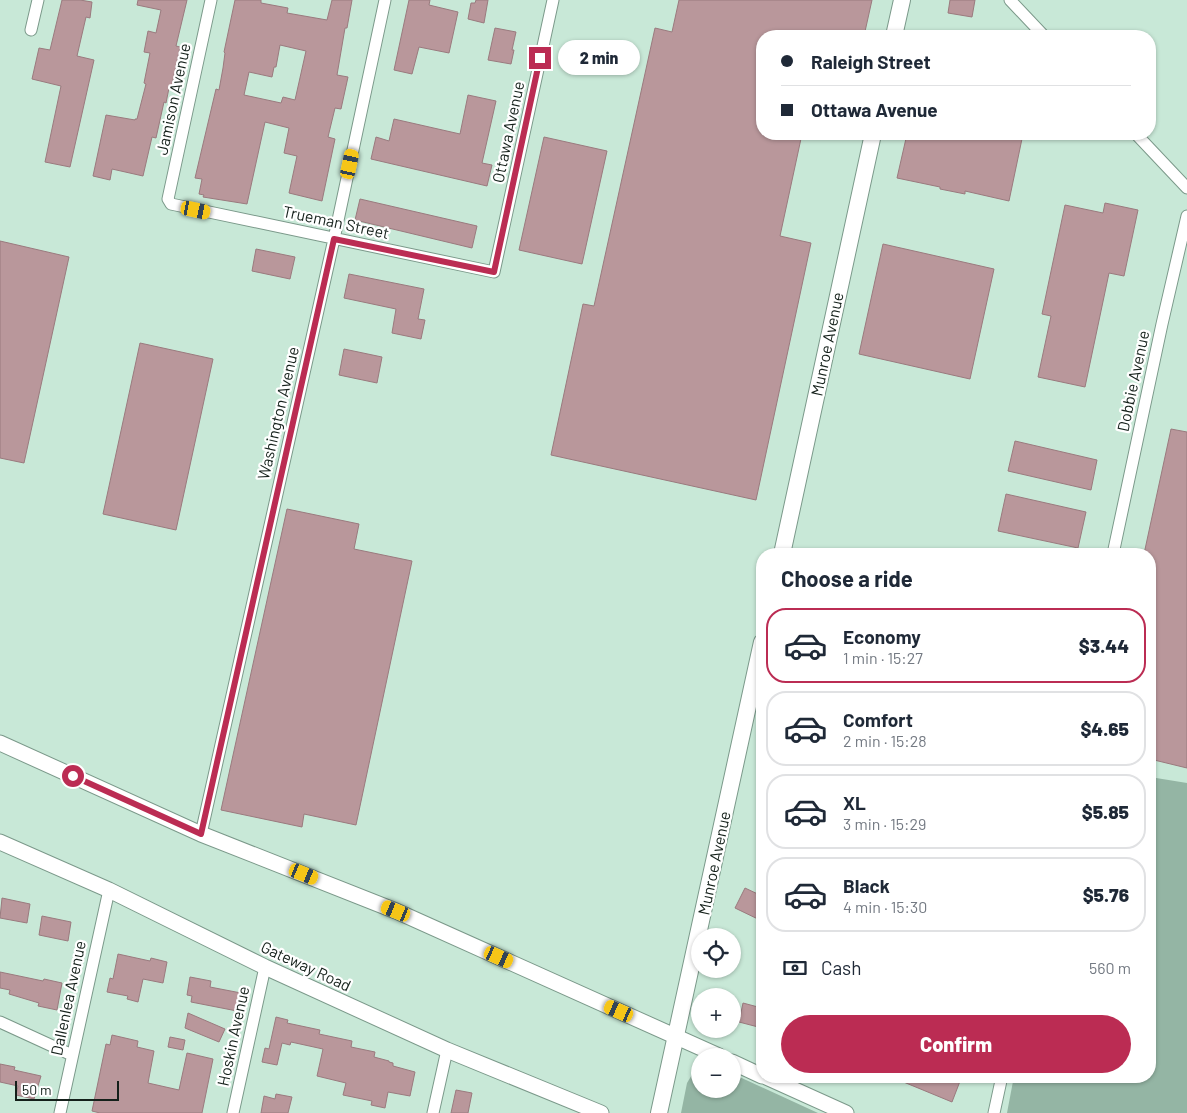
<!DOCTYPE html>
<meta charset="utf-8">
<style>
body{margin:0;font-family:Barlow,sans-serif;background:#f6f6f7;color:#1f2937;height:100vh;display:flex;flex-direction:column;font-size:19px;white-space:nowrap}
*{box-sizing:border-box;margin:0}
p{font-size:16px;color:#747a83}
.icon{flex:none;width:28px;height:28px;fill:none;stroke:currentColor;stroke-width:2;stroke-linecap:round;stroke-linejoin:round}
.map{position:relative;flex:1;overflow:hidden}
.drawer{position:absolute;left:756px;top:548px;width:400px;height:535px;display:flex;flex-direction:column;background:#fff;border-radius:20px;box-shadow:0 1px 4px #0004}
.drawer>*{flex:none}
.banner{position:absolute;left:756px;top:30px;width:400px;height:110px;border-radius:20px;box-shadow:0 1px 4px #0004;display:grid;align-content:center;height:110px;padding:0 25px;background:#fff}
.buttons{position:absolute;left:691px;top:928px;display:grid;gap:10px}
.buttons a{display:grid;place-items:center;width:50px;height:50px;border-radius:50%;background:#fff;box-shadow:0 1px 4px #0004;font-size:25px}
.scale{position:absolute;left:15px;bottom:12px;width:104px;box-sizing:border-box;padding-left:5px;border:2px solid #14201a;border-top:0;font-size:14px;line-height:18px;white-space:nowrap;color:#14201a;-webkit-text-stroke:4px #fff;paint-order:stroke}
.end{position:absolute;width:22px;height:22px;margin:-11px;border:6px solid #bb2c53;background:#fff;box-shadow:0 0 0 2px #fff}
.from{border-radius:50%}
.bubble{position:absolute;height:35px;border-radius:18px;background:#fff;box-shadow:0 1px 4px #0004;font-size:16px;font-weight:800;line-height:35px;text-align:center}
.car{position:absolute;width:15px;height:30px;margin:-15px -8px;border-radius:6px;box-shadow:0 0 4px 1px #0007;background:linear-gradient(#f5c518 24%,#345 0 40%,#f5c518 0 76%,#345 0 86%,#f5c518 0)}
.banner b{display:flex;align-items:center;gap:18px;height:48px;font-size:19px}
.banner b+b{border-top:1px solid #e0e1e3}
.banner i{width:12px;height:12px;background:#1f2937}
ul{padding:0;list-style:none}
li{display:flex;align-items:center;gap:15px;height:75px;margin:0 10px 8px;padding:0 15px;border:2px solid #e0e1e3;border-radius:20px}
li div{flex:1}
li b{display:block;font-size:19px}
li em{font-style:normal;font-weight:800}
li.active{border-color:#bb2c53}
li>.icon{width:45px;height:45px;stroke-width:1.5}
h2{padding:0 25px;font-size:22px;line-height:60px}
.pay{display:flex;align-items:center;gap:12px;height:55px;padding:0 25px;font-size:19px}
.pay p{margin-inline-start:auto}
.primary-button{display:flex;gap:10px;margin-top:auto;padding:10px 25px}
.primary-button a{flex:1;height:58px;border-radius:30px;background:#bb2c53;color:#fff;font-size:20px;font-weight:800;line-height:58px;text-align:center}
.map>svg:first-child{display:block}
</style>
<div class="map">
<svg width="1187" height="1113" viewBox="0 0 1187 1113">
<rect width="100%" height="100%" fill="#c8e8d7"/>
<path fill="#94b5a4" d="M 1150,777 L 1187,783 L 1187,1113 L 1007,1113 L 1014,1076 L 1150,1076 Z
M 700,1067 L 700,1089 L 732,1089 L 733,1074 L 818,1113 L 681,1113 L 687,1083 L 696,1068 Z"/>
<path fill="#b9979b" stroke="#9a7a7e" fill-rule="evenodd" d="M 62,0 L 80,0 L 92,2 L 90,18 L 86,17 L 77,56 L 94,60 L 70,167 L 45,162 L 61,86 L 32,79 L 39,48 L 50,50 Z
M 138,0 L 187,0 L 176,46 L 180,47 L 171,89 L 169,88 L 166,103 L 164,102 L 156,138 L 152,137 L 143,176 L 112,169 L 110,180 L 93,176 L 106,115 L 135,120 L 135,119 L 137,119 L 146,84 L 144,83 L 150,53 L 144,52 L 148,31 L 156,33 L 161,10 L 137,5 Z
M 235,0 L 261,0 L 261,3 L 288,8 L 287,13 L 327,20 L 332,0 L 352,0 L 347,28 L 345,28 L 337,75 L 348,77 L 341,109 L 335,108 L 328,137 L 335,139 L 322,201 L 289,193 L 297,156 L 284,153 L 289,128 L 265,122 L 247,204 L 203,197 L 204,195 L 199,194 L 202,179 L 195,178 L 216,89 L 219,90 L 223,68 L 225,53 L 224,52 ZM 280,45 L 306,51 L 295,100 L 283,97 L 281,103 L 244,95 L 249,72 L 272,77 L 274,67 L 276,67 Z
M 409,0 L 430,0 L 429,5 L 458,12 L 449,53 L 419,47 L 412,74 L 394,70 Z
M 476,0 L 488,0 L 484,23 L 468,19 L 471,3 L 475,3 Z
M 679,0 L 872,0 L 864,36 L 762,36 L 762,134 L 802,134 L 780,236 L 811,243 L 756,500 L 551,455 L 583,304 L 594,306 L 655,28 L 672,32 Z
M 950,0 L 975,0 L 972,17 L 948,13 Z
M 495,28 L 516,32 L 512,50 L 514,50 L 511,64 L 488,60 Z
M 468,95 L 496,101 L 482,163 L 492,165 L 487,186 L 371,159 L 376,137 L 389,141 L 394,119 L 460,134 Z
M 907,134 L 1023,134 L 1009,201 L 965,191 L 965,194 L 940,189 L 940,187 L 897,178 Z
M 544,137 L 607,151 L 582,264 L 519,250 Z
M 360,199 L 477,226 L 472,248 L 355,220 Z
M 1105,203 L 1138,210 L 1124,276 L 1109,273 L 1085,387 L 1038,377 L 1051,316 L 1042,314 L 1065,205 L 1103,213 Z
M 0,241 L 69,257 L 24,463 L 0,458 Z
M 883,244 L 994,269 L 970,379 L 859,354 Z
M 256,249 L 295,257 L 290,279 L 252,271 Z
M 349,274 L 424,289 L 418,319 L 425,320 L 421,339 L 392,333 L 396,309 L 344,298 Z
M 140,343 L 213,359 L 176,530 L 103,514 Z
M 344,349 L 382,357 L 377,383 L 339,375 Z
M 1171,429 L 1187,432 L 1187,768 L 1150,759 L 1150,554 L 1144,554 Z
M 1015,441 L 1097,460 L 1091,490 L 1008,471 Z
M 1006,494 L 1086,512 L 1078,548 L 998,531 Z
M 287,509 L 359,524 L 354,549 L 412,561 L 356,825 L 304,814 L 302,827 L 221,810 Z
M 745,888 L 762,896 L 762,921 L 735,908 Z
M 2,898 L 30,904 L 27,923 L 0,918 Z
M 42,916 L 71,922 L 68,941 L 39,935 Z
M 118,954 L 150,961 L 151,958 L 167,962 L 163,983 L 143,979 L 138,1002 L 127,999 L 128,996 L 107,992 L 110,978 L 113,979 Z
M 0,972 L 43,981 L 44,979 L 62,983 L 57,1010 L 38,1006 L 39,1003 L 9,994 L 10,990 L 0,988 Z
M 190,977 L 211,981 L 210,987 L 241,993 L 237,1011 L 191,1002 L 192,996 L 187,995 Z
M 743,1003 L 758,1007 L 757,1010 L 762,1011 L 762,1028 L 739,1022 Z
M 188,1013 L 225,1029 L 219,1042 L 185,1028 Z
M 276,1017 L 288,1020 L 287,1023 L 320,1030 L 319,1034 L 352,1041 L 351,1047 L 375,1052 L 374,1057 L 389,1061 L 389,1062 L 393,1063 L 393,1066 L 415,1072 L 410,1096 L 388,1092 L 385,1108 L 371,1105 L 372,1101 L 343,1095 L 346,1083 L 317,1076 L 323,1049 L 291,1042 L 290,1045 L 282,1043 L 277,1065 L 262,1062 L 265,1048 L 269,1049 Z
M 112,1035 L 138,1041 L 137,1047 L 154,1051 L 148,1083 L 179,1090 L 187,1053 L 213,1059 L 202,1113 L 100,1113 L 92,1111 L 106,1044 L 110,1045 Z
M 170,1037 L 185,1040 L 183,1050 L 168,1047 Z
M 0,1064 L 15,1067 L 14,1070 L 41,1076 L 34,1099 L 16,1095 L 18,1086 L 0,1082 Z
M 889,1076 L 962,1076 L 952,1102 Z
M 456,1090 L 472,1093 L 468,1113 L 451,1113 Z
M 276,1094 L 292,1097 L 288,1113 L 261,1113 L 264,1096 L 275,1099 Z"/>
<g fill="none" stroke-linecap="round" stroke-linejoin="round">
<defs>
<path id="minor" d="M 211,0 L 168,199 L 171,204 L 494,272 L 553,0
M 1010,0 L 1044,36
M 31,30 L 38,0
M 1136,134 L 1187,188
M 1113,554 L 1162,324 L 1187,216
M 201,834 L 334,239 L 385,0
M 0,1022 L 72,1055
M 60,1113 L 109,890
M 233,1113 L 265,967
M 433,1113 L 447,1050
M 994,1113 L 1002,1076"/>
<path id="tertiary" d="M 0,743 L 201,834 L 396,911 L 719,1056
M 0,842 L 109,890 L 265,967 L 447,1050 L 601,1113
M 732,1062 L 762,1076
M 764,1076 L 846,1113"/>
<path id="secondary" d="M 894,36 L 902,0
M 782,554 L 873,134
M 659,1113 L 762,642"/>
</defs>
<use href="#minor" stroke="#7b998a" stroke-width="13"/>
<use href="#tertiary" stroke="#7b998a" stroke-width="17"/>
<use href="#secondary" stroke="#7b998a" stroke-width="18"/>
<use href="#minor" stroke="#fff" stroke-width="11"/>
<use href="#tertiary" stroke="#fff" stroke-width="15"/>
<use href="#secondary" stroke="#fff" stroke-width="16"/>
</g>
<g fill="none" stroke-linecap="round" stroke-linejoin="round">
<path stroke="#bb2c53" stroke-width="6" d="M 73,776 L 201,834 L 334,239 L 494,272 L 540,58"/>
</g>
<g text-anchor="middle" stroke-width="4.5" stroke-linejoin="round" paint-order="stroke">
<g font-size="16" fill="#14201a" stroke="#fff">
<text transform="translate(173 99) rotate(-78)" y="6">Jamison Avenue</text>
<text transform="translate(508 132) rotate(-78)" y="6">Ottawa Avenue</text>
<text transform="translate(336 222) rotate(12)" y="6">Trueman Street</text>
<text transform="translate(827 344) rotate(-78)" y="6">Munroe Avenue</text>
<text transform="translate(1133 381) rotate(-78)" y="6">Dobbie Avenue</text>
<text transform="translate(278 413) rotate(-77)" y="6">Washington Avenue</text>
<text transform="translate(714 863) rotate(-78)" y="6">Munroe Avenue</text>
<text transform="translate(306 966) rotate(25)" y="6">Gateway Road</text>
<text transform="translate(68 998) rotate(-78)" y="6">Dallenlea Avenue</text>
<text transform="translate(233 1036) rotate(-78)" y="6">Hoskin Avenue</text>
</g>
</g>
</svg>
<div class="buttons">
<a><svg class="icon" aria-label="locate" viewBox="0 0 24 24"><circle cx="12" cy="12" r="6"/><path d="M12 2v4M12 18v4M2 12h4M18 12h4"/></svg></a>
<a>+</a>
<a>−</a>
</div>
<div class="scale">50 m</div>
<i class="end from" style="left:73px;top:776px"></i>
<i class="end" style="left:540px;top:58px"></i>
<div class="bubble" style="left:558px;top:40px;width:82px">2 min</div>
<i class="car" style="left:350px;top:164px;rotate:12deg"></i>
<i class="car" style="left:196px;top:210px;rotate:102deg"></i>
<i class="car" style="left:304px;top:874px;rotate:112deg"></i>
<i class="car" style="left:396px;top:911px;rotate:292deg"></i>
<i class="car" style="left:499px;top:957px;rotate:114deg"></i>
<i class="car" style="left:619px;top:1011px;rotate:294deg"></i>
<div class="banner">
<b><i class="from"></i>Raleigh Street</b>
<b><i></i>Ottawa Avenue</b>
</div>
<section class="drawer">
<h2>Choose a ride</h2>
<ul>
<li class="active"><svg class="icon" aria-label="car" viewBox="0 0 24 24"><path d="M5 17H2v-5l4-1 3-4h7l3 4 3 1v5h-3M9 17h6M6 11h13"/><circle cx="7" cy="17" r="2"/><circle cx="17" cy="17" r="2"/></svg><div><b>Economy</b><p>1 min · 15:27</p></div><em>$3.44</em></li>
<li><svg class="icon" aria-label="car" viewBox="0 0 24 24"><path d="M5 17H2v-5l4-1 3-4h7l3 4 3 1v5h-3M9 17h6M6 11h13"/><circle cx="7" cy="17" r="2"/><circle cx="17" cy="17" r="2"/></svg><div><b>Comfort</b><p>2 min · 15:28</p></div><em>$4.65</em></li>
<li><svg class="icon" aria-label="car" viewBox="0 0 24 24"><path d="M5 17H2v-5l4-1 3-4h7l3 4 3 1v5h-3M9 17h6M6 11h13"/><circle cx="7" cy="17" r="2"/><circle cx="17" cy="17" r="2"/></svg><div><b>XL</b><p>3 min · 15:29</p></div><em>$5.85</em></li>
<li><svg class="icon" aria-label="car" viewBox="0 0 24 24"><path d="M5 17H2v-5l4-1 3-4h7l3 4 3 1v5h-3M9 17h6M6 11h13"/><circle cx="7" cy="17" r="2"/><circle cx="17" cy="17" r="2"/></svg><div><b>Black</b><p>4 min · 15:30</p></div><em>$5.76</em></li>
</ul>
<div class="pay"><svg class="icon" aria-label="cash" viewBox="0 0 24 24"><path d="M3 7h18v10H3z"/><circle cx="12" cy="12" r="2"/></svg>Cash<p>560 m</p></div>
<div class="primary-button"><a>Confirm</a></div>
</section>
</div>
